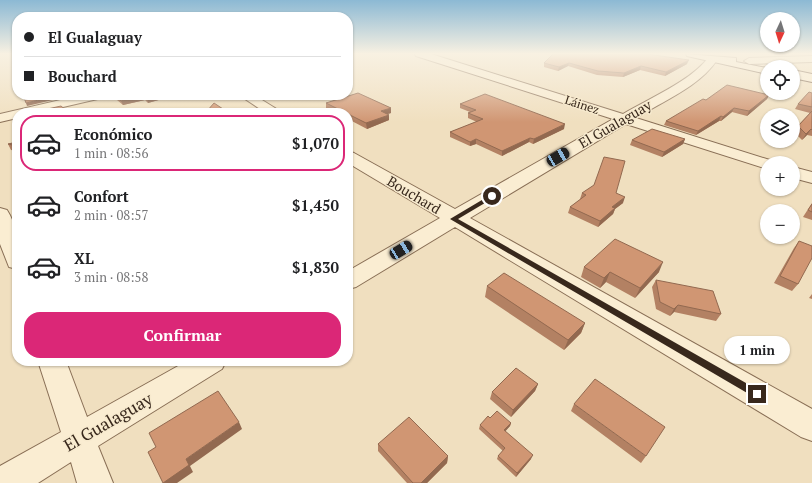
<!DOCTYPE html>
<html lang="es">
<meta charset="utf-8">
<style>
body{margin:0;font-family:"PT Serif",serif;background:#f6f6f6;color:#202124;height:100vh;display:flex;flex-direction:column;font-size:15px;white-space:nowrap}
*{box-sizing:border-box;margin:0}
p{font-size:13px;color:#757577}
.icon{flex:none;width:22px;height:22px;fill:none;stroke:currentColor;stroke-width:2;stroke-linecap:round;stroke-linejoin:round}
.map{position:relative;flex:1;overflow:hidden}
.drawer{position:absolute;left:12px;top:108px;width:341px;height:258px;display:flex;flex-direction:column;background:#fff;border-radius:16px;box-shadow:0 1px 3px #0004}
.drawer>*{flex:none}
.guide{position:absolute;left:12px;top:12px;width:341px;height:88px;border-radius:16px;box-shadow:0 1px 3px #0004;display:grid;align-content:center;height:88px;padding:0 12px;background:#fff}
.needle{width:26px;rotate:184deg}
.fabs{position:absolute;left:760px;top:12px;display:grid;gap:8px}
.fabs a{display:grid;place-items:center;width:40px;height:40px;border-radius:50%;background:#fff;box-shadow:0 1px 3px #0004;font-size:20px}
.end{position:absolute;width:18px;height:18px;margin:-9px;border:5px solid #38281c;background:#fff;box-shadow:0 0 0 2px #fff}
.from{border-radius:50%}
.bubble{position:absolute;height:28px;border-radius:14px;background:#fff;box-shadow:0 1px 3px #0004;font-size:13px;font-weight:800;line-height:28px;text-align:center}
.car{position:absolute;width:12px;height:24px;margin:-12px -6px;border-radius:5px;box-shadow:0 0 3px 1px #0007;background:linear-gradient(#222 24%,#8ab4d8 0 40%,#222 0 76%,#8ab4d8 0 86%,#222 0)}
.guide b{display:flex;align-items:center;gap:14px;height:38px;font-size:15px}
.guide b+b{border-top:1px solid #e0e0e0}
.guide i{width:10px;height:10px;background:#202124}
ul{padding:7px 0 0;list-style:none}
li{display:flex;align-items:center;gap:12px;height:56px;margin:0 8px 6px;padding:0 4px;border:2px solid transparent;border-radius:16px}
li div{flex:1}
li b{display:block;font-size:15px}
li em{font-style:normal;font-weight:800}
li.current{border-color:#db2777}
li>.icon{width:36px;height:36px;stroke-width:1.5}
.button{display:flex;gap:8px;margin-top:auto;padding:8px 12px}
.button a{flex:1;height:46px;border-radius:16px;background:#db2777;color:#fff;font-size:16px;font-weight:800;line-height:46px;text-align:center}
.map>svg:first-child{display:block}
</style>
<div class="map">
<svg width="812" height="483" viewBox="0 0 812 483">
<rect width="100%" height="100%" fill="#f0dfbf"/>
<g fill="none" stroke-linecap="round" stroke-linejoin="round">
<defs>
<path id="street" d="M 415,54 L 431,54 L 623,114 C 650,98 689,82 708,58 L 716,58 L 717,60 C 699,87 663,101 636,118 L 773,161 L 775,163 L 767,163 L 767,169 L 626,124 L 470,218 L 812,409 L 812,441 L 801,437 L 455,227 L 356,287 L 348,289 L 348,271 L 440,218 L 348,163 L 348,151 L 354,153 L 455,209 L 613,119 L 416,56 Z
M 812,56 L 812,62 L 749,64 L 744,61 L 749,58 Z
M 82,95 L 104,95 L 102,98 L 37,113 L 17,113 L 17,118 L 0,122 L 0,114 Z
M 239,95 L 254,95 L 283,113 L 266,113 Z
M 793,167 L 812,172 L 812,183 L 793,178 Z
M 0,208 L 7,210 C 19,228 17,249 17,269 L 9,267 L 0,244 Z
M 38,361 L 66,361 L 87,417 L 187,361 L 226,361 L 222,369 L 98,446 L 113,483 L 77,483 L 71,462 L 38,483 L 0,483 L 0,466 L 61,432 Z"/>
<path id="secondary" d="M 686,54 L 736,58 L 736,62 L 767,68 L 767,74 L 687,56 Z
M 793,70 L 812,74 L 812,82 L 793,78 Z"/>
</defs>
<use href="#street" stroke="#896f56" stroke-width="2"/>
<use href="#secondary" stroke="#6a503a" stroke-width="2"/>
<use href="#street" fill="#faedd2" fill-rule="evenodd"/>
<use href="#secondary" fill="#faedd2" fill-rule="evenodd"/>
</g>
<path fill="#b38163" d="M 553,54 L 687,64 L 665,76 L 640,70 L 623,77 L 597,75 L 568,66 L 558,71 L 544,67 L 544,63 Z
M 812,93 L 812,136 L 807,135 L 802,140 L 794,132 L 798,126 L 810,113 L 795,109 L 798,104 Z
M 111,95 L 176,95 L 148,103 L 145,100 L 123,105 Z
M 769,95 L 767,99 L 747,116 L 732,112 L 721,121 L 719,121 L 696,135 L 664,125 L 666,121 L 706,100 Z
M 326,103 L 391,113 L 387,114 L 389,120 L 367,129 L 348,119 L 348,113 L 336,113 L 326,108 Z
M 460,104 L 564,129 L 533,144 L 529,142 L 502,156 L 476,144 L 470,146 L 450,137 L 450,132 L 477,122 L 468,118 L 468,113 L 470,112 L 460,108 Z
M 685,139 L 683,144 L 662,157 L 630,145 L 632,140 Z
M 17,142 L 17,151 L 11,150 L 8,144 Z
M 582,193 L 616,193 L 623,203 L 615,209 L 613,214 L 598,227 L 568,213 L 570,207 L 581,199 L 580,199 Z
M 812,203 L 812,220 L 803,217 Z
M 799,241 L 798,284 L 792,291 L 774,283 L 794,248 Z
M 584,267 L 659,272 L 635,298 L 606,282 L 600,288 L 581,277 Z
M 656,280 L 721,314 L 716,321 L 674,312 L 670,316 L 656,309 L 652,287 Z
M 487,286 L 585,323 L 581,333 L 564,350 L 485,297 Z
M 812,294 L 812,299 L 809,298 Z
M 538,384 L 535,391 L 511,417 L 490,399 L 492,392 Z
M 574,404 L 646,456 L 641,463 L 571,411 Z
M 490,418 L 511,423 L 510,426 L 505,431 L 531,459 L 516,477 L 497,459 L 498,456 L 503,451 L 479,429 L 480,425 Z
M 378,444 L 448,456 L 447,463 L 427,483 L 407,483 L 378,451 Z"/>
<path fill="#926950" d="M 689,60 L 687,64 L 665,76 L 666,72 Z
M 569,63 L 568,66 L 558,71 L 559,67 Z
M 641,66 L 640,70 L 623,77 L 624,73 Z
M 143,95 L 145,100 L 123,105 L 121,101 Z
M 160,95 L 176,95 L 148,103 L 147,98 Z
M 769,95 L 767,99 L 747,116 L 749,111 Z
M 51,97 L 53,100 L 27,106 L 26,103 Z
M 391,108 L 391,113 L 381,116 L 381,111 Z
M 734,108 L 732,112 L 721,121 L 723,117 Z
M 389,115 L 389,120 L 367,129 L 366,123 Z
M 721,116 L 719,121 L 696,135 L 698,131 Z
M 565,124 L 564,129 L 533,144 L 534,139 Z
M 811,129 L 807,135 L 802,140 L 806,134 Z
M 530,138 L 529,142 L 502,156 L 502,151 Z
M 476,139 L 476,144 L 470,146 L 470,142 Z
M 685,139 L 683,144 L 662,157 L 664,152 Z
M 625,197 L 623,203 L 615,209 L 613,214 L 598,227 L 600,221 L 612,207 Z
M 663,262 L 659,272 L 635,298 L 640,288 Z
M 610,272 L 606,282 L 600,288 L 604,278 Z
M 678,305 L 674,312 L 670,316 L 674,309 Z
M 585,323 L 581,333 L 564,350 L 568,340 Z
M 538,384 L 535,391 L 511,417 L 513,410 Z
M 239,422 L 242,429 L 190,466 L 193,472 L 177,483 L 163,483 L 186,459 Z
M 511,423 L 510,426 L 503,434 L 504,430 Z
M 533,455 L 531,459 L 516,477 L 517,473 Z
M 448,456 L 447,463 L 427,483 L 421,483 Z"/>
<path fill="#d09673" stroke="#926950" d="M 553,54 L 647,54 L 689,60 L 666,72 L 641,66 L 624,73 L 598,71 L 569,63 L 559,67 L 544,63 Z
M 727,85 L 769,95 L 749,111 L 734,108 L 723,117 L 721,116 L 698,131 L 666,121 L 703,99 L 706,100 Z
M 809,92 L 812,93 L 812,107 L 798,104 Z
M 358,93 L 391,108 L 381,111 L 389,115 L 366,123 L 348,114 L 348,113 L 346,113 L 326,103 Z
M 485,94 L 565,124 L 534,139 L 530,138 L 502,151 L 476,139 L 470,142 L 450,132 L 483,119 L 468,113 L 476,110 L 460,104 Z
M 23,95 L 49,95 L 51,97 L 26,103 Z
M 114,95 L 160,95 L 147,98 L 143,95 L 121,101 Z
M 214,103 L 229,113 L 210,113 L 207,111 Z
M 61,106 L 67,111 L 60,113 L 45,113 L 43,110 Z
M 812,111 L 812,130 L 811,129 L 806,134 L 798,126 Z
M 652,129 L 685,139 L 664,152 L 632,140 Z
M 17,142 L 17,146 L 8,144 Z
M 604,157 L 625,161 L 616,193 L 625,197 L 612,207 L 615,208 L 600,221 L 570,207 L 586,195 L 582,193 L 594,185 Z
M 812,204 L 812,212 L 808,210 Z
M 615,239 L 663,262 L 640,288 L 610,272 L 604,278 L 584,267 Z
M 799,241 L 812,246 L 812,258 L 798,284 L 780,276 Z
M 504,273 L 585,323 L 568,340 L 487,286 Z
M 656,280 L 713,291 L 721,314 L 678,305 L 674,309 L 660,302 Z
M 516,368 L 538,384 L 513,410 L 492,392 Z
M 595,379 L 665,427 L 646,456 L 574,404 Z
M 218,391 L 239,422 L 186,459 L 189,465 L 163,483 L 148,452 L 156,447 L 149,433 Z
M 497,411 L 511,423 L 504,430 L 533,455 L 517,473 L 498,456 L 505,448 L 480,425 L 488,416 L 490,418 Z
M 409,417 L 448,456 L 421,483 L 413,483 L 378,444 Z"/>
<linearGradient id="sky" x2="0" y2="1"><stop stop-color="#8cb9d4"/><stop offset="0.44" stop-color="#f8f1e2"/><stop offset="1" stop-color="#f8f1e2" stop-opacity="0"/></linearGradient>
<rect width="812" height="122" fill="url(#sky)"/>
<path fill="#38281c" d="M 492,194 L 495,197 L 458,219 L 760,391 L 760,397 L 754,397 L 450,219 Z"/>
<g text-anchor="middle" stroke-width="3" stroke-linejoin="round" paint-order="stroke">
<g font-size="12" fill="#38281c" stroke="#f7eace">
<text transform="translate(582 105) rotate(18)" y="4">Láinez</text>
</g>
<g font-size="14" fill="#38281c" stroke="#f7eace">
<text transform="translate(615 124) rotate(-30)" y="5">El Gualaguay</text>
<text transform="translate(414 195) rotate(31)" y="5">Bouchard</text>
</g>
<g font-size="17" fill="#38281c" stroke="#f7eace">
<text transform="translate(108 422) rotate(-30)" y="6">El Gualaguay</text>
</g>
</g>
</svg>
<div class="fabs">
<a><svg class="needle" viewBox="-14 -14 28 28"><path d="M0-13l5 13h-10z" fill="#e53935"/><path d="M0 13l5-13h-10z" fill="#757577"/></svg></a>
<a><svg class="icon" aria-label="locate" viewBox="0 0 24 24"><circle cx="12" cy="12" r="6"/><path d="M12 2v4M12 18v4M2 12h4M18 12h4"/></svg></a>
<a><svg class="icon" aria-label="layers" viewBox="0 0 24 24"><path d="M12 4l9 5-9 5-9-5zM3 14l9 5 9-5"/></svg></a>
<a>+</a>
<a>−</a>
</div>
<i class="end from" style="left:492px;top:196px"></i>
<i class="end" style="left:757px;top:394px"></i>
<div class="bubble" style="left:724px;top:336px;width:66px">1 min</div>
<i class="car" style="left:558px;top:157px;rotate:60deg"></i>
<i class="car" style="left:401px;top:250px;rotate:59deg"></i>
<div class="guide">
<b><i class="from"></i>El Gualaguay</b>
<b><i></i>Bouchard</b>
</div>
<section class="drawer">
<ul>
<li class="current"><svg class="icon" aria-label="car" viewBox="0 0 24 24"><path d="M5 17H2v-5l4-1 3-4h7l3 4 3 1v5h-3M9 17h6M6 11h13"/><circle cx="7" cy="17" r="2"/><circle cx="17" cy="17" r="2"/></svg><div><b>Económico</b><p>1 min · 08:56</p></div><em>$1,070</em></li>
<li><svg class="icon" aria-label="car" viewBox="0 0 24 24"><path d="M5 17H2v-5l4-1 3-4h7l3 4 3 1v5h-3M9 17h6M6 11h13"/><circle cx="7" cy="17" r="2"/><circle cx="17" cy="17" r="2"/></svg><div><b>Confort</b><p>2 min · 08:57</p></div><em>$1,450</em></li>
<li><svg class="icon" aria-label="car" viewBox="0 0 24 24"><path d="M5 17H2v-5l4-1 3-4h7l3 4 3 1v5h-3M9 17h6M6 11h13"/><circle cx="7" cy="17" r="2"/><circle cx="17" cy="17" r="2"/></svg><div><b>XL</b><p>3 min · 08:58</p></div><em>$1,830</em></li>
</ul>
<div class="button"><a>Confirmar</a></div>
</section>
</div>
